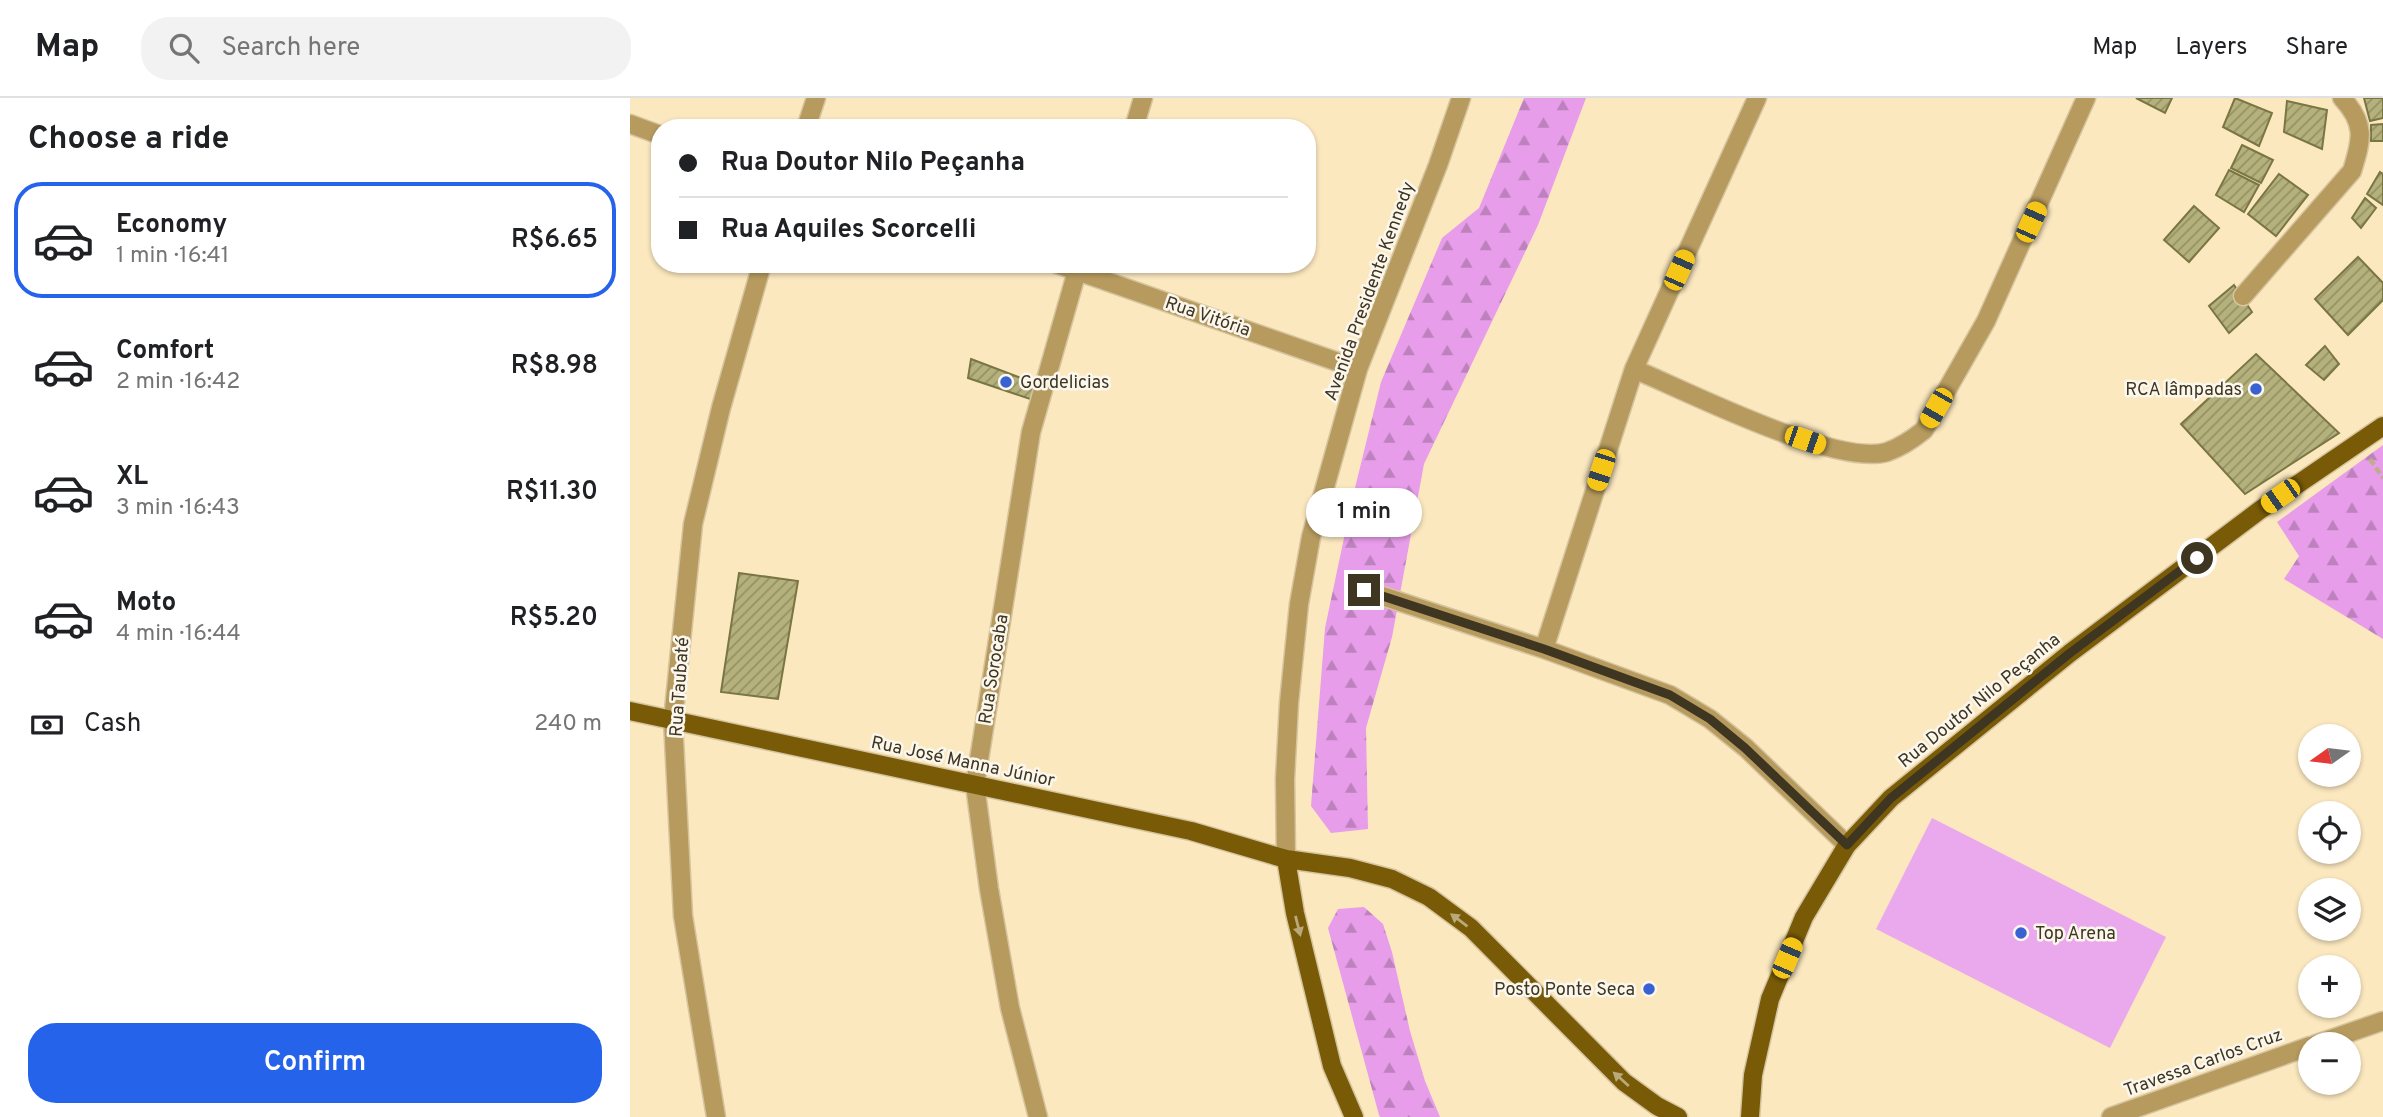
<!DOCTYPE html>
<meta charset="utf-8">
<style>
body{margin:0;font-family:Overpass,sans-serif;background:#f2f2f2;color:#202124;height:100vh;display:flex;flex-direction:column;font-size:26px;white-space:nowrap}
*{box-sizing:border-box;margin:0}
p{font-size:23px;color:#757577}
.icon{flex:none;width:38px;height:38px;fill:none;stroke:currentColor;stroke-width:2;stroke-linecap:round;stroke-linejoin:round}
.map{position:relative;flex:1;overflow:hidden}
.panel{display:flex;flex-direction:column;background:#fff;width:630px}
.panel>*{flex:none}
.guide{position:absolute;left:21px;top:21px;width:665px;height:154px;border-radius:28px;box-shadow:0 2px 5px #0004;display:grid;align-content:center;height:154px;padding:0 28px;background:#fff}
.needle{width:46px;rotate:256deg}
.controls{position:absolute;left:1668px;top:626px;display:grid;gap:14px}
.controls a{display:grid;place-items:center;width:63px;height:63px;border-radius:50%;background:#fff;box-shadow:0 2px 5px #0004;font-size:35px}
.end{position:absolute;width:32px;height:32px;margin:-16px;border:9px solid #3f3621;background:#fff;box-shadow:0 0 0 4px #fff}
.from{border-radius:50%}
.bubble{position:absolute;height:49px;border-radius:24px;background:#fff;box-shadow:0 2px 5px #0004;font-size:23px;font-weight:600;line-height:49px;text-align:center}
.car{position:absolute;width:21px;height:42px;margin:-21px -10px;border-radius:9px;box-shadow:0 0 5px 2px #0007;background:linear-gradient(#f5c518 24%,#345 0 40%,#f5c518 0 76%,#345 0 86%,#f5c518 0)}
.guide b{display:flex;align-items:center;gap:24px;height:66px;font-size:26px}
.guide b+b{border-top:2px solid #e0e0e0}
.guide i{width:18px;height:18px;background:#202124}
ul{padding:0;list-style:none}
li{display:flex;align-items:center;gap:21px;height:116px;margin:0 14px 10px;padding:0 14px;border:4px solid transparent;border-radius:28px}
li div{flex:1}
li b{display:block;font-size:26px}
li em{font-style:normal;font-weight:600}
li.current{border-color:#2563eb}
li>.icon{width:63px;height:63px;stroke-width:1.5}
h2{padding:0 28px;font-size:32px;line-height:84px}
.pay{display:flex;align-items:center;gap:18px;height:77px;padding:0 28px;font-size:26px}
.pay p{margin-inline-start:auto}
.action{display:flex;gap:14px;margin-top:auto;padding:14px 28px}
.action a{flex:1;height:80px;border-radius:28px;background:#2563eb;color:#fff;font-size:28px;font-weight:600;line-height:80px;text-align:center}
header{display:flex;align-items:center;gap:42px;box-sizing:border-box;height:98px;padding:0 35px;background:#fff;border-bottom:2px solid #e0e0e0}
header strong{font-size:33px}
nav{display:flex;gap:38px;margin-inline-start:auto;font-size:24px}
.search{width:490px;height:63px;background:#f2f2f2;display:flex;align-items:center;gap:18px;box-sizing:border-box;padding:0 24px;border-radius:28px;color:#757577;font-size:26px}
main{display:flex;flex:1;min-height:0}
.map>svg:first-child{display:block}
</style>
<header>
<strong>Map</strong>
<div class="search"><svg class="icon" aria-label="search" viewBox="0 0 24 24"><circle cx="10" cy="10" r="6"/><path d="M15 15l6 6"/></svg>Search here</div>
<nav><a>Map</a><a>Layers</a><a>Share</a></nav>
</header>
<main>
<section class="panel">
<h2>Choose a ride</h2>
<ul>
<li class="current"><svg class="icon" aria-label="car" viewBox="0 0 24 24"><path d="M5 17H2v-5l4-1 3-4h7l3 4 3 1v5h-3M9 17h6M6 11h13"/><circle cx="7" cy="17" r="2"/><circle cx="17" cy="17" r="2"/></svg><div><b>Economy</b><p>1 min · 16:41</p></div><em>R$6.65</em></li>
<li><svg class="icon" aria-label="car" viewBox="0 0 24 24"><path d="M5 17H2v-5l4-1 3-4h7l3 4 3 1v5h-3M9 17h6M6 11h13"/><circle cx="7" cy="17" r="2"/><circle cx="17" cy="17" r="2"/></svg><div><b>Comfort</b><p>2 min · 16:42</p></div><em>R$8.98</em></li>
<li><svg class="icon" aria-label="car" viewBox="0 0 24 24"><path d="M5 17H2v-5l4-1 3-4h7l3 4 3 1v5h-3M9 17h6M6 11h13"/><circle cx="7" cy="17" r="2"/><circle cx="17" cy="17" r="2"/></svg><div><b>XL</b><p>3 min · 16:43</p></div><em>R$11.30</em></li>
<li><svg class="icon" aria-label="car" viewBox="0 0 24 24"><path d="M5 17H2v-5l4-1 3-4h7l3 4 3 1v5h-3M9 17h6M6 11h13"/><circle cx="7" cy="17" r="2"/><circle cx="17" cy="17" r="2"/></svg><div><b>Moto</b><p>4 min · 16:44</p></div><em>R$5.20</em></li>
</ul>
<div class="pay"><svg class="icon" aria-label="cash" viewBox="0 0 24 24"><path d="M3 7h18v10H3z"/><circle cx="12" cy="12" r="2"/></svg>Cash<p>240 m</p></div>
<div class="action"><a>Confirm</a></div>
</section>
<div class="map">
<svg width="1753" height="1019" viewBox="0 0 1753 1019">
<defs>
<pattern id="forest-firs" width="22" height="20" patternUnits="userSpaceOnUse" patternTransform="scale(1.75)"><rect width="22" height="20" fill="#e79dea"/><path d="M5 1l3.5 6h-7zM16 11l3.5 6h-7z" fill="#bd81bd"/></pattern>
<pattern id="building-hatch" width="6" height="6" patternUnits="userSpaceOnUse" patternTransform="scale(1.75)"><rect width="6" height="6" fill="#b4b17c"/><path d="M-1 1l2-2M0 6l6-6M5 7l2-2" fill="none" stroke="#949165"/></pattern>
</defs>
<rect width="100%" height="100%" fill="#fbe8bf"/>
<path fill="url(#forest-firs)" d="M 894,0 L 956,0 L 908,127 L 794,366 L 762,539 L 736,630 L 738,731 L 701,735 L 681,708 L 695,530 L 722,402 L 751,284 L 812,140 L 849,110 Z
M 1753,347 L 1753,541 L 1654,481 L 1669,458 L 1647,424 Z
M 734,809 L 753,826 L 762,854 L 780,933 L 795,983 L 810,1019 L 750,1019 L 749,1017 L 698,830 L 708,811 Z"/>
<path fill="#eaa9ec" d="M 1302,720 L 1536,839 L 1480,950 L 1246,831 Z"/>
<path fill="url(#building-hatch)" stroke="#797643" stroke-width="2" d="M 1506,0 L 1542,0 L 1535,15 Z
M 1605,0 L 1642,15 L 1629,48 L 1593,29 Z
M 1734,0 L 1753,0 L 1753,20 L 1740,23 Z
M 1657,3 L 1697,12 L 1692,51 L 1654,34 Z
M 1753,26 L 1753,43 L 1741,43 L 1741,27 Z
M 1612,47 L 1643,62 L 1631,85 L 1601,70 Z
M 1599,72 L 1629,87 L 1614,114 L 1586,97 Z
M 1750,74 L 1753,76 L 1753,107 L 1737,96 Z
M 1649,76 L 1678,97 L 1646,138 L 1618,116 Z
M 1735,100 L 1746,110 L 1731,130 L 1722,120 Z
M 1564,108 L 1589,130 L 1559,164 L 1534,142 Z
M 1728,159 L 1753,185 L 1753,202 L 1718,237 L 1685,201 Z
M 1604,187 L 1622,214 L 1599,235 L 1579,208 Z
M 1695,248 L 1709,266 L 1694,282 L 1676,267 Z
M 1626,256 L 1709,335 L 1615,396 L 1551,326 Z
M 341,261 L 412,288 L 409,304 L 338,280 Z
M 109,475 L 168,483 L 148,601 L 91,594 Z"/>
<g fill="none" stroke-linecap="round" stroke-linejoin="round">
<defs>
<path id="minor" d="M 0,26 L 30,37
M 176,30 L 186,0
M 504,30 L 513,0
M 427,166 L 728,271
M 1613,198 L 1722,73 C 1732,41 1736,26 1712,0
M 1004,271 C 1056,293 1206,369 1257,354 C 1271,349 1283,341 1294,332 L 1356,223 L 1456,0
M 734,492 L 914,551 L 1040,597 L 1080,621 L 1116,650 L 1217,747
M 914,551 L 1004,271 L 1127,0
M 656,761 L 655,681 L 659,605 L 669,506 L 681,439 L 728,271 L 808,67 L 831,0
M 1684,947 L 1753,923
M 86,1019 L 53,818 L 43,622 L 63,426 L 91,310 L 132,166
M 408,1019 L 380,910 L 359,791 L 345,687 L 401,334 L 449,166
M 1481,1019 L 1680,948"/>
<path id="major" d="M 0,613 L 561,733 L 656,761 L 720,770 L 762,781 L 799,799 L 841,830 L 994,984 L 1027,1008 L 1048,1019
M 656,761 L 665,815 L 702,968 L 724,1019
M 1120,1019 L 1123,977 L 1140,901 L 1174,819 L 1217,747 L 1261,700 L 1440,555 L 1630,412 L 1753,328"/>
</defs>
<use href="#minor" stroke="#d5c49f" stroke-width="21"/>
<use href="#major" stroke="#d5c49f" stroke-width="21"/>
<path stroke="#bdad8b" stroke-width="4.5" stroke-dasharray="7 3.5" stroke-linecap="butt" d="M 1740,361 L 1753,380"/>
<use href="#minor" stroke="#b79b5e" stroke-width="18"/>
<use href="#major" stroke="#795b07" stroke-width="18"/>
</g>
<defs><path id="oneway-solid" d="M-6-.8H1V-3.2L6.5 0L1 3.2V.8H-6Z" transform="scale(1.75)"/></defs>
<g fill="#baa97a">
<use href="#oneway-solid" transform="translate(829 822) rotate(-143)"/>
<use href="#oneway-solid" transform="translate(668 828) rotate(76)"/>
<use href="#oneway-solid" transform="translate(991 981) rotate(-138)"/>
</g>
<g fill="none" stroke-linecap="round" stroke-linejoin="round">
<path stroke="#3f3621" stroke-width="9" d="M 734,492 L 914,551 L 1040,597 L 1080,621 L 1115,650 L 1217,747 L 1261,700 L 1440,555 L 1567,460"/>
</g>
<g fill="#3961d2" stroke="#fbf7ed" stroke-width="2.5">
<circle cx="376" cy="284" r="7"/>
<circle cx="1626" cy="291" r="7"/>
<circle cx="1391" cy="835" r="7"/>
<circle cx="1019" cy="891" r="7"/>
</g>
<g text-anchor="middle" stroke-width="5" stroke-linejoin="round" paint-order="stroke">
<g font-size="18" fill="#3f3621" stroke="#fbf7ed">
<text transform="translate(739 193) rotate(-70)" y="6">Avenida Presidente Kennedy</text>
<text transform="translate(578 218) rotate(19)" y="6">Rua Vitória</text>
<text transform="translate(363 571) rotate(-81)" y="6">Rua Sorocaba</text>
<text transform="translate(49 589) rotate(-86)" y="6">Rua Taubaté</text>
<text transform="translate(1349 602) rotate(-39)" y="6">Rua Doutor Nilo Peçanha</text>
<text transform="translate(333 663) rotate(12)" y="6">Rua José Manna Júnior</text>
<text transform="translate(1573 964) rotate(-20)" y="6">Travessa Carlos Cruz</text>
</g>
<g font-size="18" fill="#3f3621" stroke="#fbf7ed" text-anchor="start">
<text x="390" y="290">Gordelicias</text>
<text x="1612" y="297" text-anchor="end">RCA lâmpadas</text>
<text x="1405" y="841">Top Arena</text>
<text x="1005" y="897" text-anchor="end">Posto Ponte Seca</text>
</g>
</g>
</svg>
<div class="controls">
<a><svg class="needle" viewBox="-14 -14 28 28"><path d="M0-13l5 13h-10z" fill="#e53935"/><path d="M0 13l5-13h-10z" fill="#757577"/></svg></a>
<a><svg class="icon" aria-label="locate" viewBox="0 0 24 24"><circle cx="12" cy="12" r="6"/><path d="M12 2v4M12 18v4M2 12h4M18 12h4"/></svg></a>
<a><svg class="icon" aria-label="layers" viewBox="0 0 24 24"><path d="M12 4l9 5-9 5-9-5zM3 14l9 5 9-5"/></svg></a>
<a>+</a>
<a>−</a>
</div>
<i class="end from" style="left:1567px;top:460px"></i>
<i class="end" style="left:734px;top:492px"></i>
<div class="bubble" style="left:676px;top:390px;width:116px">1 min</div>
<i class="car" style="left:1401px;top:124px;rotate:24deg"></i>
<i class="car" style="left:1049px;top:172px;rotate:24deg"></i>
<i class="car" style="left:1306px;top:310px;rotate:210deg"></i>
<i class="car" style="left:1175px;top:342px;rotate:109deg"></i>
<i class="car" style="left:971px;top:372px;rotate:198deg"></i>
<i class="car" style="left:1650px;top:398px;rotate:235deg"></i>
<i class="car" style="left:1157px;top:860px;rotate:23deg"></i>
<div class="guide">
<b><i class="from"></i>Rua Doutor Nilo Peçanha</b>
<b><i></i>Rua Aquiles Scorcelli</b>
</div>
</div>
</main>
